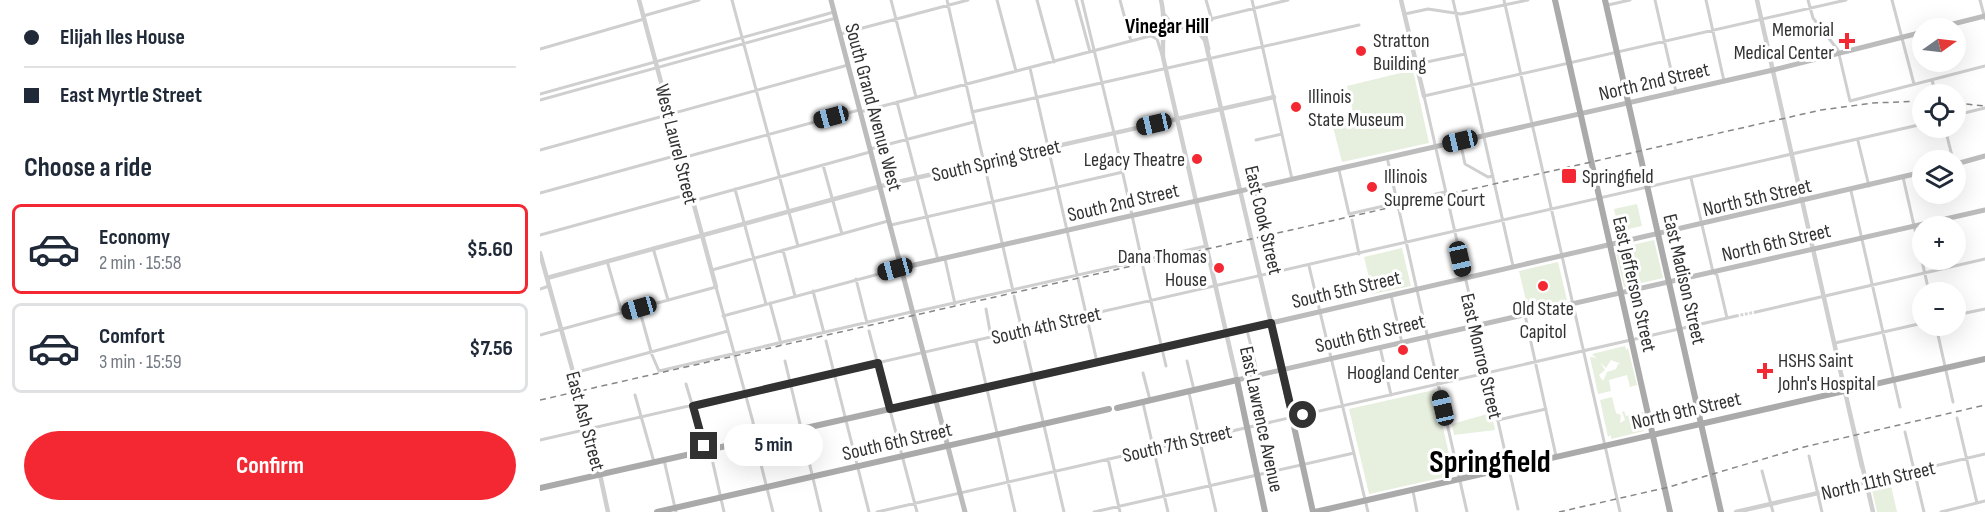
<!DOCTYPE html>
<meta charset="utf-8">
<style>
body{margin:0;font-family:"Sofia Sans Condensed",sans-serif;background:#f2f2f3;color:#1f2937;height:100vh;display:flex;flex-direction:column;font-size:22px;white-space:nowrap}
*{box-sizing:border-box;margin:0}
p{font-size:20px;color:#747a83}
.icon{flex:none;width:33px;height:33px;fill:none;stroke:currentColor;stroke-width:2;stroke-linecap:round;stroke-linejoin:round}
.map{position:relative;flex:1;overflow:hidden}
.details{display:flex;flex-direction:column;background:#fff;width:540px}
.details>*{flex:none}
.top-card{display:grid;align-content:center;height:132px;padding:0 24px;background:#fff}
.needle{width:39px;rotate:76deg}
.fabs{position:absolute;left:1372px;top:18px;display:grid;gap:12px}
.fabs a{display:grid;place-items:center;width:54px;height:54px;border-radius:50%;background:#fff;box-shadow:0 6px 24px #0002;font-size:30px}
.end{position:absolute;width:27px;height:27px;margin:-14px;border:8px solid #323232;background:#fff;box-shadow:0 0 0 3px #fff}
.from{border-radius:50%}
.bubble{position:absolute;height:42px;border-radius:21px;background:#fff;box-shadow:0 6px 24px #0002;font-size:20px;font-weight:700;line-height:42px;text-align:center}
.car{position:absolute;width:18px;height:36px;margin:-18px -9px;border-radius:8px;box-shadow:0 0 4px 2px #0007;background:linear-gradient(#222 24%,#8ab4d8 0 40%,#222 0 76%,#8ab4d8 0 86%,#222 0)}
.top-card b{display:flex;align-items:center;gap:21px;height:57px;font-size:22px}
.top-card b+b{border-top:2px solid #e0e1e3}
.top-card i{width:15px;height:15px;background:#1f2937}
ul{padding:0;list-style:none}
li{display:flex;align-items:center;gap:18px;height:90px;margin:0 12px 9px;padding:0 12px;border:3px solid #e0e1e3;border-radius:9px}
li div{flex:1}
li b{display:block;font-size:22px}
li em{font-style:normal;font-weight:700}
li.active{border-color:#f42833}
li>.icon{width:54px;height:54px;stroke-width:1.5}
h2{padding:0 24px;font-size:27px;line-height:72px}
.action{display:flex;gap:12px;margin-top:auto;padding:12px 24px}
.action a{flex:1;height:69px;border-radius:36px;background:#f42833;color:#fff;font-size:24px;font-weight:700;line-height:69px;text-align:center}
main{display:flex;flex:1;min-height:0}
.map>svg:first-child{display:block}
</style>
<main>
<section class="details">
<div class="top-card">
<b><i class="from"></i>Elijah Iles House</b>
<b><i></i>East Myrtle Street</b>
</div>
<h2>Choose a ride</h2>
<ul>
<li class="active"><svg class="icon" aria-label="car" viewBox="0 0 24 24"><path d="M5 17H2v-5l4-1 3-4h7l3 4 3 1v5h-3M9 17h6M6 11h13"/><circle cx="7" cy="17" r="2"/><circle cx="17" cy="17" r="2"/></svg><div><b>Economy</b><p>2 min · 15:58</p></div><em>$5.60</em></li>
<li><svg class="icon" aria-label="car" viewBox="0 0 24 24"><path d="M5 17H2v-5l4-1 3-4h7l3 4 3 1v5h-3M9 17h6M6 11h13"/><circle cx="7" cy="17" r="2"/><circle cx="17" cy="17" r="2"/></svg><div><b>Comfort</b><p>3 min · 15:59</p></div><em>$7.56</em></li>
</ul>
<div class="action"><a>Confirm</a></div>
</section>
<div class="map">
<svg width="1445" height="512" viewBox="0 0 1445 512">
<rect width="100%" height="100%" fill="#fff"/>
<path fill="#e7efdf" d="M 873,70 L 889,143 L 802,162 L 792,123 L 814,117 L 807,86 Z
M 1097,204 L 1102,226 L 1079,231 L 1074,209 Z
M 1114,240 L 1123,278 L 1084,287 L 1075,249 Z
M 862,248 L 871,286 L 833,294 L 824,257 Z
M 1018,262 L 1027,300 L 988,309 L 979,271 Z
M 1085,346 L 1086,350 L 1088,348 L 1097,385 L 1090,387 L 1087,375 L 1069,380 L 1071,391 L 1058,394 L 1050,357 C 1059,357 1061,364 1065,370 L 1059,375 L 1063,381 L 1067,372 L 1076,369 L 1078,364 L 1081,364 L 1071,360 L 1066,368 L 1052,354 Z
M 894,390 L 914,475 L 829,494 L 809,409 Z
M 1072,397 L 1076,413 L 1081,415 L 1080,423 L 1085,420 L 1082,412 L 1084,411 L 1086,416 L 1103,412 L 1107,428 L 1101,425 L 1104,431 L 1071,439 L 1071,435 L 1068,437 L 1060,400 Z
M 951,413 L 955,430 L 914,435 L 912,424 Z
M 1350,481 L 1357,512 L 1337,512 L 1331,485 Z"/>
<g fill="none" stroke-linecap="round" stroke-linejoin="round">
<path stroke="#d6d6d6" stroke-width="3" stroke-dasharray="3 1.5" stroke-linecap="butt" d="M 1196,316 L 1216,312"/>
<path stroke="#cfcfcf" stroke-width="3" d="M 192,0 L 258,246
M 351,0 L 376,97
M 407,0 L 473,291
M 457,0 L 476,71
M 497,0 L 514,62
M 536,0 L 550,52
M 542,0 L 574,133 L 602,261
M 580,0 L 591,41
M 666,0 L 672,20
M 712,0 L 752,179
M 913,0 L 973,266
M 964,0 L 1080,512
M 1115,0 L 1136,92
M 1166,0 L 1184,81
M 1268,0 L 1273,18 L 1298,50 L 1310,101 L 1445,66
M 1352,0 L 1374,84
M 1440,0 L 1445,19
M 1068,5 L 1090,0
M 865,14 L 888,9 L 921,14 L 988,0
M 103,16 L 159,0
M 663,22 L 669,49
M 642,26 L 748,0
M 300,34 L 428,0
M 624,35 L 641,28
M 611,36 L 617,39 L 622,55
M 0,49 L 104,19
M 877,64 L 925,54
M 490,68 L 557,362
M 1392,80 L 1396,94
M 0,94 L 294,12
M 0,100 L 296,18
M 357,102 L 398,260
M 320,112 L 610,36 L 624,28
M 432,112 L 819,25
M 1416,115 L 1445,108
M 1405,128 L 1413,160
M 716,140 L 742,134
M 920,141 L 925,164 L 948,177 L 953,176
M 1318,141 L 1329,186
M 330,149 L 434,122
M 0,150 L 308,65
M 847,157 L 927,512
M 142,158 L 319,110
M 283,165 L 302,234
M 799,170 L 809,214 L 905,192
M 1363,177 L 1389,292
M 1151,178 L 1173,272 L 1177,275 L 1187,318
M 714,188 L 724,233
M 195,189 L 226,304
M 1311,191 L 1360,407
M 0,193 L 138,155
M 153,201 L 330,152
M 812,220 L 819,254
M 351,225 L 583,172
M 0,235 L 149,194
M 113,248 L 128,300
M 243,250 L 255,296
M 405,259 L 415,304
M 67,261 L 82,313
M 769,266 L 828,512
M 603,267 L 626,366
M 172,270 L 348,221
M 316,279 L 327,323
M 0,289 L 9,286
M 273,291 L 284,333
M 851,295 L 862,343
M 474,296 L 524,512
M 230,303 L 241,344
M 99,308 L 112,355 L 119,371 L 371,312
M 446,309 L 451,337
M 374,312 L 666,246
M 1216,312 L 1445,259
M 985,315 L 1016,456
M 1416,315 L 1445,309
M 183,316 L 361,268
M 1396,326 L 1413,402
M 707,330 L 718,375
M 329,331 L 377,512
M 0,335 L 176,287 L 213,422 L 216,445 L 233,512
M 286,341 L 329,512
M 436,341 L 475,512
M 1295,343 L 1383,323
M 840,347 L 851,395
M 245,361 L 281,512
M 647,361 L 654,390
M 34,373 L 188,331
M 603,373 L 610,400
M 146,384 L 166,451
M 649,393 L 676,512
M 95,395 L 114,462
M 603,403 L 628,512
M 1417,418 L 1437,503
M 958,420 L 1006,409
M 1365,432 L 1384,512
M 0,440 L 1383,124
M 170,450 L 184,512
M 1269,456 L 1282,512
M 568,459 L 580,512
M 124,460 L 136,512
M 1222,471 L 1233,512
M 1327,482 L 1445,454
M 873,491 L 877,512
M 978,509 L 884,96 L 1306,0
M 337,512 L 1196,316
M 554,512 L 814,453
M 1401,512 L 1445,501"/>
<path stroke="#cfcfcf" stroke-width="4.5" d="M 99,0 L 176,287
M 621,0 C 626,19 622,37 623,57 L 697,380
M 861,0 L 884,96
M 1217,0 L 1322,467
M 624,15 L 632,25 L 657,30 L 665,40 L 731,323
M 0,253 L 55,451 L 68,512
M 7,278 L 349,184 L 734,97
M 1309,409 L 1333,512
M 1196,512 L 1326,482"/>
<path stroke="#bcbcbc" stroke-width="5" d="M 291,0 L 425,512
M 1397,28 L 1445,16
M 1416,164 L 1445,156
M 361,268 L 1233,70 L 1383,32
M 731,323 L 1383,172
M 697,380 L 1445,210"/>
<path stroke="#aaa" stroke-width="6" d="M 1015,0 L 1130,512
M 1065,0 L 1181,512
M 577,408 L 697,380 L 725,512
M 0,488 L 731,323 L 773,512
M 117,512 L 569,409
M 775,512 L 1445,359"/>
<path stroke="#878787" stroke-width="1.5" stroke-dasharray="6 4.5" stroke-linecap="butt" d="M 1416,103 L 1445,106
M 0,400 L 1281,110 L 1333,103 L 1383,101
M 1019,512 L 1129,487 L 1264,447 L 1445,405"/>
</g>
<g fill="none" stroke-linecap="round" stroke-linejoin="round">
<path stroke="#323232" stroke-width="8" d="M 164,446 L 153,406 L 338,363 L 350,409 L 731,323 L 753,417 L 763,415"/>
</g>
<g fill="#f42833" stroke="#fff" stroke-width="2">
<path d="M1304 32h6v6h6v6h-6v6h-6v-6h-6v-6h6z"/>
<circle cx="821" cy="51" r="6"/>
<circle cx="756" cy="107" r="6"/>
<circle cx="657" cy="159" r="6"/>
<rect x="1021" y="168" width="16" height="16" rx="3"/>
<circle cx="832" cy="187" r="6"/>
<circle cx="679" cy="268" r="6"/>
<circle cx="1003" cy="286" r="6"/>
<circle cx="863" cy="350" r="6"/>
<path d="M1222 362h6v6h6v6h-6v6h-6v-6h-6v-6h6z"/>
</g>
<g text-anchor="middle" stroke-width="6" stroke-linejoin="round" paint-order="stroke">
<g font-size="20" fill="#323232" stroke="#fff" text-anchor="start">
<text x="1294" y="36" text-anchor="end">Memorial<tspan x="1294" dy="23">Medical Center</tspan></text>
<text x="833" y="47">Stratton<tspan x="833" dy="23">Building</tspan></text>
<text x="768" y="103">Illinois<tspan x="768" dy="23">State Museum</tspan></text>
<text x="645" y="166" text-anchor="end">Legacy Theatre</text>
<text x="844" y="183">Illinois<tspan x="844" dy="23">Supreme Court</tspan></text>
<text x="1042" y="183">Springfield</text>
<text x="667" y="263" text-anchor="end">Dana Thomas<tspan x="667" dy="23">House</tspan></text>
<text x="1003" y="315" text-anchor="middle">Old State<tspan x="1003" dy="23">Capitol</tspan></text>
<text x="1238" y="367">HSHS Saint<tspan x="1238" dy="23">John's Hospital</tspan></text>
<text x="863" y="379" text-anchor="middle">Hoogland Center</text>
</g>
<g font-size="20" fill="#323232" stroke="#fff">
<text transform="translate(1114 81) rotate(-13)" y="7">North 2nd Street</text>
<text transform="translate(334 107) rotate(75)" y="7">South Grand Avenue West</text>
<text transform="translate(137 144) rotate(76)" y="7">West Laurel Street</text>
<text transform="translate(456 160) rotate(-13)" y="7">South Spring Street</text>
<text transform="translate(1217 197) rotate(-13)" y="7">North 5th Street</text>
<text transform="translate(583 202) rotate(-13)" y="7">South 2nd Street</text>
<text transform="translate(724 220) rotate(77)" y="7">East Cook Street</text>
<text transform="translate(1236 242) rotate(-13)" y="7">North 6th Street</text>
<text transform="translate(1145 279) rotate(77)" y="7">East Madison Street</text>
<text transform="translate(1095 284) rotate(77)" y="7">East Jefferson Street</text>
<text transform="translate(806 289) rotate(-13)" y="7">South 5th Street</text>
<text transform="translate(506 325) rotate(-13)" y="7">South 4th Street</text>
<text transform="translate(830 333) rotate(-13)" y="7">South 6th Street</text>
<text transform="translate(942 356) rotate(77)" y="7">East Monroe Street</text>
<text transform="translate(1146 410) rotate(-13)" y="7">North 9th Street</text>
<text transform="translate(722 419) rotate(78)" y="7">East Lawrence Avenue</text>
<text transform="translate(46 421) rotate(75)" y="7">East Ash Street</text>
<text transform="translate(357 441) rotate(-13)" y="7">South 6th Street</text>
<text transform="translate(637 443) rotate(-13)" y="7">South 7th Street</text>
<text transform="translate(1338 480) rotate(-13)" y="7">North 11th Street</text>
</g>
<g font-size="21" font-weight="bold" fill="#000" stroke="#fff">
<text x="627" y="33">Vinegar Hill</text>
</g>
<g font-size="32" font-weight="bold" fill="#000" stroke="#fff">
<text x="950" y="472">Springfield</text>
</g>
</g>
</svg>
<div class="fabs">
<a><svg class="needle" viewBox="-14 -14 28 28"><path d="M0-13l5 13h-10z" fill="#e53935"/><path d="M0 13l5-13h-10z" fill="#747a83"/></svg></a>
<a><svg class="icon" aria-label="locate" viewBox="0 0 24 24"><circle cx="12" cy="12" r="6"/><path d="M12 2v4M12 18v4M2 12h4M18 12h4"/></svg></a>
<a><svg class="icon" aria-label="layers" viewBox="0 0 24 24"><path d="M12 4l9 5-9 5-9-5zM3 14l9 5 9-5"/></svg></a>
<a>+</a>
<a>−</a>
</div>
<i class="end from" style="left:763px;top:415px"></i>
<i class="end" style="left:164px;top:446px"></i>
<div class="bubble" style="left:184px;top:424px;width:99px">5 min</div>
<i class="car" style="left:291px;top:117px;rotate:255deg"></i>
<i class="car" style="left:614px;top:124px;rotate:257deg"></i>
<i class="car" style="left:920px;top:141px;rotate:257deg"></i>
<i class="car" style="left:920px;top:259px;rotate:167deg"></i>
<i class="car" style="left:355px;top:269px;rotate:255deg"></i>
<i class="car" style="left:99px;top:308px;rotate:254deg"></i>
<i class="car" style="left:903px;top:408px;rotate:347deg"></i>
</div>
</main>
